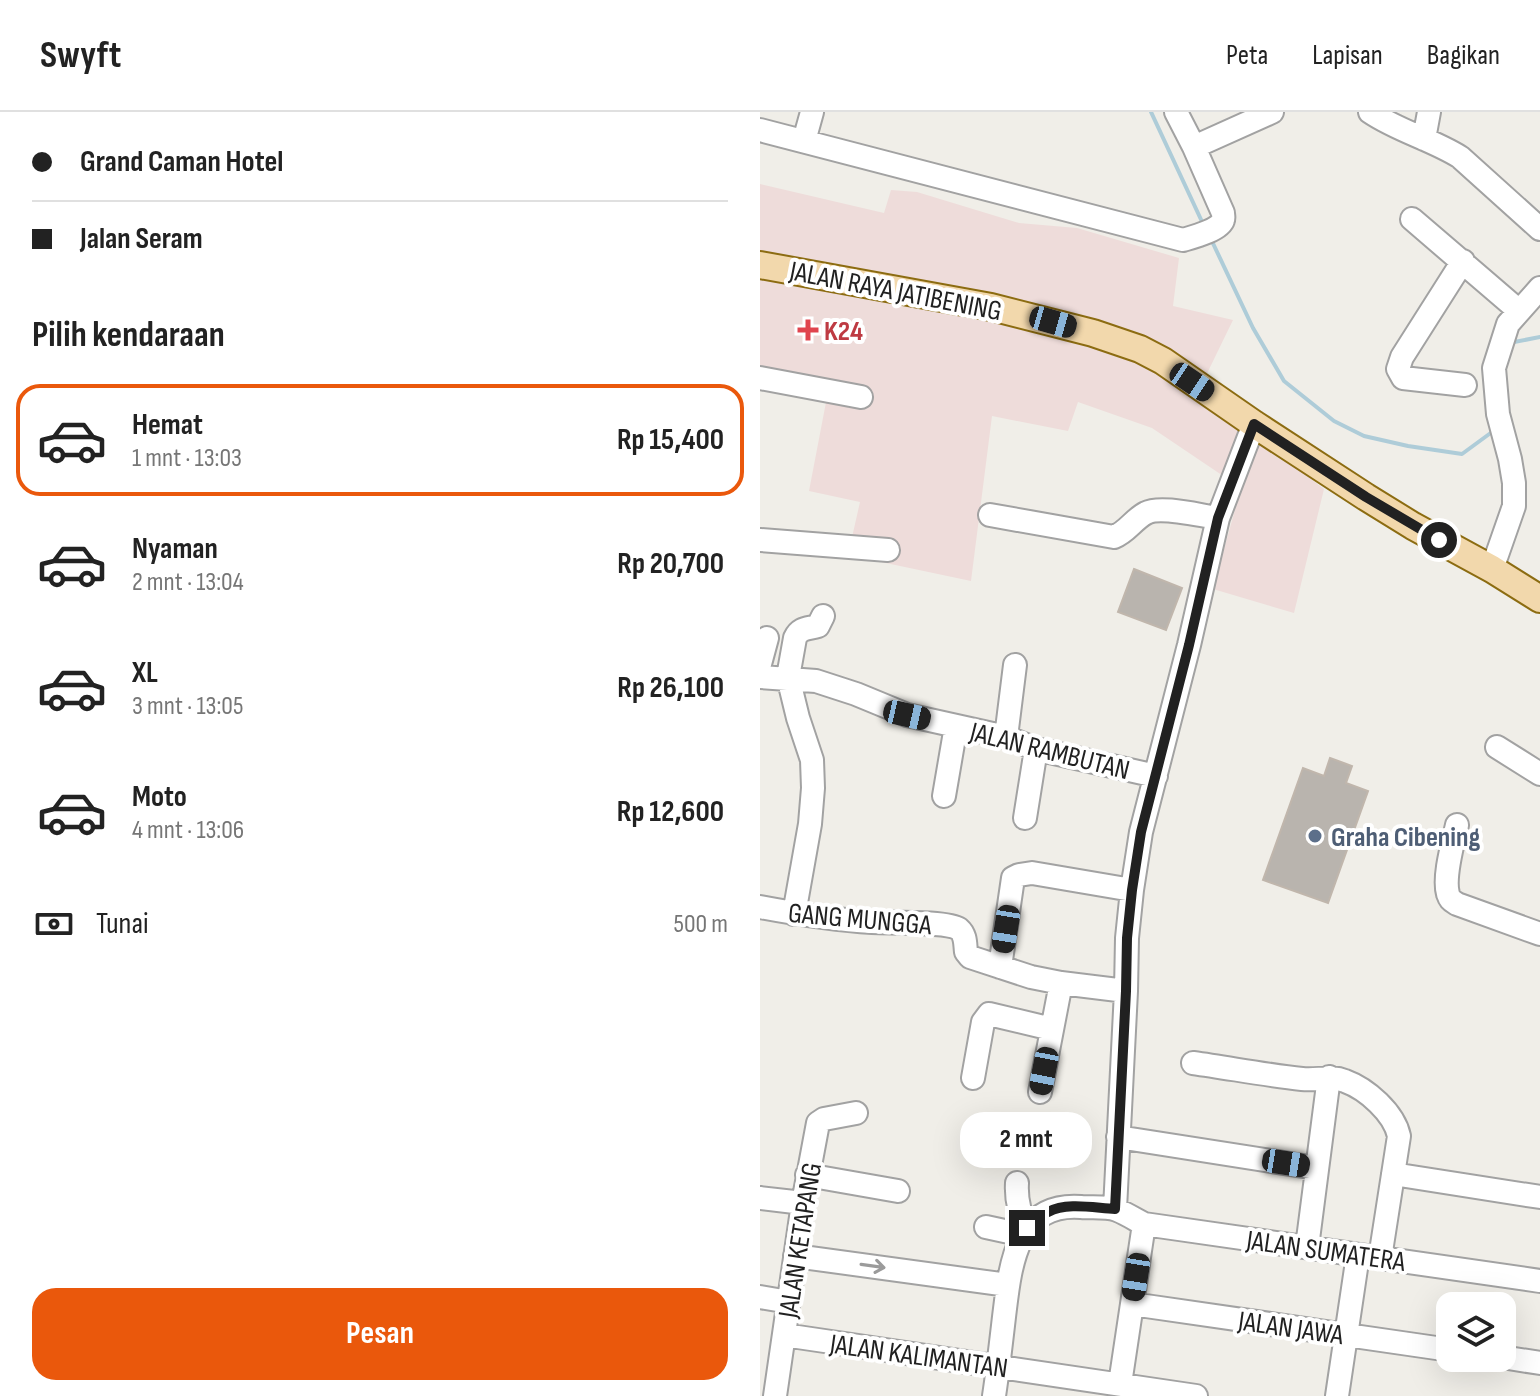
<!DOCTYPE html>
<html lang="id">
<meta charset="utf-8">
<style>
body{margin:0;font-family:"Sofia Sans Condensed",sans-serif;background:#f6f6f6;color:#222;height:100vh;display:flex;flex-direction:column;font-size:30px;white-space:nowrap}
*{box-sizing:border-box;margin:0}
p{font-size:26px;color:#767676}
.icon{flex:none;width:44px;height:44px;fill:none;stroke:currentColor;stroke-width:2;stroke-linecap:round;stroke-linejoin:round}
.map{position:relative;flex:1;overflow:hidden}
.panel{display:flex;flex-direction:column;background:#fff;width:760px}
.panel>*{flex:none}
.guide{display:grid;align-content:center;height:176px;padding:0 32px;background:#fff}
.controls{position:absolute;left:676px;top:1180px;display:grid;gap:16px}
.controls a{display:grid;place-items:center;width:80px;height:80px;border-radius:16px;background:#fff;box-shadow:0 8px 32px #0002;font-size:40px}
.end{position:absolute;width:36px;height:36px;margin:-18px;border:10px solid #212121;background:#fff;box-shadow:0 0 0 4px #fff}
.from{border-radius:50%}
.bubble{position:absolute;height:56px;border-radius:24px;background:#fff;box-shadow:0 8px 32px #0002;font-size:26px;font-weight:700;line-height:56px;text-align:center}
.car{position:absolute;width:24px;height:48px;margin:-24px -12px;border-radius:10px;box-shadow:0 0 6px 2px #0007;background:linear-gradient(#222 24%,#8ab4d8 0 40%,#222 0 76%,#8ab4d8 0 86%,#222 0)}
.guide b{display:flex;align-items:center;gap:28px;height:76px;font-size:30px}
.guide b+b{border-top:2px solid #e0e0e0}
.guide i{width:20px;height:20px;background:#222}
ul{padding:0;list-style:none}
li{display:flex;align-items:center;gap:24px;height:112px;margin:0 16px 12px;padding:0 16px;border:4px solid transparent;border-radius:24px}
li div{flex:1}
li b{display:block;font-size:30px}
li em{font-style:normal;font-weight:700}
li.on{border-color:#ea580c}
li>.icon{width:72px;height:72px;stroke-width:1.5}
h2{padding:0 32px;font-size:36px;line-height:96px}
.pay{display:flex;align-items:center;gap:20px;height:88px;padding:0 32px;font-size:30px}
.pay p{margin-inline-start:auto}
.cta{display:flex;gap:16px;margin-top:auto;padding:16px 32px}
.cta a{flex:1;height:92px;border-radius:24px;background:#ea580c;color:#fff;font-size:32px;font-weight:700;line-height:92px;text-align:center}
header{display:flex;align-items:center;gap:48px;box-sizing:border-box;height:112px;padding:0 40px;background:#fff;border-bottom:2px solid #e0e0e0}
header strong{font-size:38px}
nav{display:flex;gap:44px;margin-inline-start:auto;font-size:28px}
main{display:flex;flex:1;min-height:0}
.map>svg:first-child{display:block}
</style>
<header>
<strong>Swyft</strong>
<nav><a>Peta</a><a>Lapisan</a><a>Bagikan</a></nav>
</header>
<main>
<section class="panel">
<div class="guide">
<b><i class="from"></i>Grand Caman Hotel</b>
<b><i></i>Jalan Seram</b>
</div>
<h2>Pilih kendaraan</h2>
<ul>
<li class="on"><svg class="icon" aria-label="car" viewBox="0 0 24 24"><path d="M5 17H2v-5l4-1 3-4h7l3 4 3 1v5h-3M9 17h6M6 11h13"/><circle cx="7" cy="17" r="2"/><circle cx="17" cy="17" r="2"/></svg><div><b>Hemat</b><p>1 mnt · 13:03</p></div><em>Rp 15,400</em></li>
<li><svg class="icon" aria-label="car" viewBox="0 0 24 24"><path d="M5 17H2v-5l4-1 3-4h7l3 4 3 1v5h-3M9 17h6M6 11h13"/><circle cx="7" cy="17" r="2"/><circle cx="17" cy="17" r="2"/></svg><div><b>Nyaman</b><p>2 mnt · 13:04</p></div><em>Rp 20,700</em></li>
<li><svg class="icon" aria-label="car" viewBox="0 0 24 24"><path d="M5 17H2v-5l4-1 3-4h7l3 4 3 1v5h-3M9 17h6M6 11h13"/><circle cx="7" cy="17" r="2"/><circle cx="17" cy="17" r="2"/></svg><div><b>XL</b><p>3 mnt · 13:05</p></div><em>Rp 26,100</em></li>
<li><svg class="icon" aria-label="car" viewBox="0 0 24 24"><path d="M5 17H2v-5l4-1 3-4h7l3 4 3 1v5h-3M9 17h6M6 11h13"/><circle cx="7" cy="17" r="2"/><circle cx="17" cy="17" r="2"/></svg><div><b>Moto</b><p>4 mnt · 13:06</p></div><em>Rp 12,600</em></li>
</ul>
<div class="pay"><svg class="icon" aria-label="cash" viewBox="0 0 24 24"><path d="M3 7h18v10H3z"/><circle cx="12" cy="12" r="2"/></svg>Tunai<p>500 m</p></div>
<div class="cta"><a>Pesan</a></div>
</section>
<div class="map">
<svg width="780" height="1284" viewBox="0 0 780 1284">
<rect width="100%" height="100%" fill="#f0eee8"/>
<path fill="#eedcda" d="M 0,72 L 124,101 L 131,78 L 157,80 L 259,111 L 317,116 L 419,146 L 413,194 L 473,208 L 438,280 L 564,377 L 534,501 L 453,477 L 481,376 L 392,316 L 318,290 L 308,319 L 232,304 L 211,469 L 88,443 L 100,390 L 49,379 L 67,285 L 0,274 Z"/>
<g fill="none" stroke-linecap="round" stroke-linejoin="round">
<path stroke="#aeccd8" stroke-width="4" d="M 391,0 L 444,114
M 450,125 L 493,216 L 524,269 L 574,309 L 604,324 L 648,334 L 702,342 L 732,320 L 731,317
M 749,231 L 780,225"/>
</g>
<path fill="#b9b4ae" stroke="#c0b6ac" stroke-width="2" d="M 374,457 L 422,476 L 406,518 L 358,500 Z
M 570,646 L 592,654 L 586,671 L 608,679 L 568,791 L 503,768 L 543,656 L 564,664 Z"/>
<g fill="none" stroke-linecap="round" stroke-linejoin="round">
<defs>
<path id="minor" d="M 610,0 C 638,19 671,27 700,45 L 780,117
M 0,18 L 423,128 C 433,125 460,118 463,108 C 464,106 463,103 463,101 L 434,35 L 416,0
M 664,27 L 669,0
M 44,29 L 52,0
M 434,35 L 512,0
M 652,107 L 758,198
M 703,149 L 642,245 L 638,257 L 643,266 L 705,273
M 0,266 L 101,285
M 230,403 L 354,425 C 367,420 374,407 386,401 C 401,393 441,404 458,406
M 0,428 L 128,438
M 732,457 L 754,394 L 754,371 L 750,347 L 738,302 L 734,256 L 748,212 L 780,176
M 0,552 L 7,526
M 0,565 L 56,569 L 96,582 L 147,603 L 246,625 L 276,637 L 396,664
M 246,625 L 255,553
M 737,635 L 780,662
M 184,684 L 196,614
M 265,706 L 276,637
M 697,713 C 693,731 683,765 688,782 C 690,788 691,788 697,792 L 780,822
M 0,795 C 37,802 74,808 112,810 C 129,811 187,809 199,817 C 206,823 205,832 206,840 L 210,845 L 271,865 L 301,871 L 366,879
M 34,802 L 50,712 L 53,676 L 52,648 L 38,606 L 28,565 L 35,526 C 40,515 48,517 58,514 L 63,504
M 240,855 L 253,766 L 259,763 L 272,761 L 372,778
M 433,951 C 469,956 506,963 542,967 C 557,969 570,963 585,969 C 607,977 634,1001 639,1024 L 620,1146
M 213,966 L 223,910 L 229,902 L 292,917
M 280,980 L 301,871
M 358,1025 L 556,1056
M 633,1062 L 780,1085
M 47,1063 L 138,1079
M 257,1071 C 256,1087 259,1101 267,1116
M 0,1086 L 43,1091
M 355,1097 L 366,879 L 367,826 L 372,778 L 381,720 L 429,533 L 458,406 L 494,312
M 226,1115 L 263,1123
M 547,1135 L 569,965
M 35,1144 L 248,1173
M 0,1185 L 29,1190
M 372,1192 L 690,1238
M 24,1223 L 436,1284
M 742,1245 L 780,1251
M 360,1272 L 384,1112
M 15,1284 L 43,1091 L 58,1011 L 64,1007 L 96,1001
M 234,1284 C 238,1258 241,1231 244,1205 C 250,1156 255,1090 321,1095 C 332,1096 347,1094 357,1098 C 367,1102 376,1108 384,1112 L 780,1169
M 577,1284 L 598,1143"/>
<path id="major" d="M 0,153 L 231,195 L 333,221 L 380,237 L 403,249 L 494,312 L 606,385 L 653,414 L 732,457 L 780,487"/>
</defs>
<use href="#minor" stroke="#a2a2a2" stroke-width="26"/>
<use href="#major" stroke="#8c6c11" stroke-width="30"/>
<use href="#minor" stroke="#fff" stroke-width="22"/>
<use href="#major" stroke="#f2d8ac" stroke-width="26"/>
</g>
<defs><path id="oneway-shaft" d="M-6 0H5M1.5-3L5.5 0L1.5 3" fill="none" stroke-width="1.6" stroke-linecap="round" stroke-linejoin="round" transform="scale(2)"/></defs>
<use stroke="#9b9b9b" href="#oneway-shaft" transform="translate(113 1154) rotate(8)"/>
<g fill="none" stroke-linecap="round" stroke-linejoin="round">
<path stroke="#212121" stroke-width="10" d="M 267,1116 C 274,1111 281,1104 288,1100 C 307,1090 334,1096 355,1097 L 366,879 L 367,826 L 372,778 L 381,720 L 429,533 L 458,406 L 494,312 L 606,385 L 679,428"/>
</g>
<path fill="#e0444e" stroke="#fff" stroke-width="3" d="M44 206h8v8h8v8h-8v8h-8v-8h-8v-8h8z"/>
<circle fill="#5c6f8a" stroke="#fff" stroke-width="3" cx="555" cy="724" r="8"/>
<g text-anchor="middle" stroke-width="8" stroke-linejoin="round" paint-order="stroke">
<g font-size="28" fill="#212121" stroke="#fff">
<text transform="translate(136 178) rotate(11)" y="10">JALAN RAYA JATIBENING</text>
<text transform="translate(290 638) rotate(14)" y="10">JALAN RAMBUTAN</text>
<text transform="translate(100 806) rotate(5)" y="10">GANG MUNGGA</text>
<text transform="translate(39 1128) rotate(-81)" y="10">JALAN KETAPANG</text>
<text transform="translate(566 1138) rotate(8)" y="10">JALAN SUMATERA</text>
<text transform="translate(531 1215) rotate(8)" y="10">JALAN JAWA</text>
<text transform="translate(159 1243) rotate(8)" y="10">JALAN KALIMANTAN</text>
</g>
<g font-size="28" font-weight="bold" fill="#be3a42" stroke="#fff" text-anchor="start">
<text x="64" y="228">K24</text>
</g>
<g font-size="28" font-weight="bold" fill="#4e5e75" stroke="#fff" text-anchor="start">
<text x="571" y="734">Graha Cibening</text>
</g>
</g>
</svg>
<div class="controls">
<a><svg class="icon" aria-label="layers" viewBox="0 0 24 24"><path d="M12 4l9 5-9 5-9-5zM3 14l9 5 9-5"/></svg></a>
</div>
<i class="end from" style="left:679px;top:428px"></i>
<i class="end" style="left:267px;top:1116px"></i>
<div class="bubble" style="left:200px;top:1000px;width:132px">2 mnt</div>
<i class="car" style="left:293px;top:210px;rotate:106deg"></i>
<i class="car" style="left:432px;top:270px;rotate:124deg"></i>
<i class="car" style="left:147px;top:603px;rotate:103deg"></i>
<i class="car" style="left:246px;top:817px;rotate:189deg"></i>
<i class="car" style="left:284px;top:959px;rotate:191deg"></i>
<i class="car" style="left:526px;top:1051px;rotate:99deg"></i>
<i class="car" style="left:376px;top:1165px;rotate:189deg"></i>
</div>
</main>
